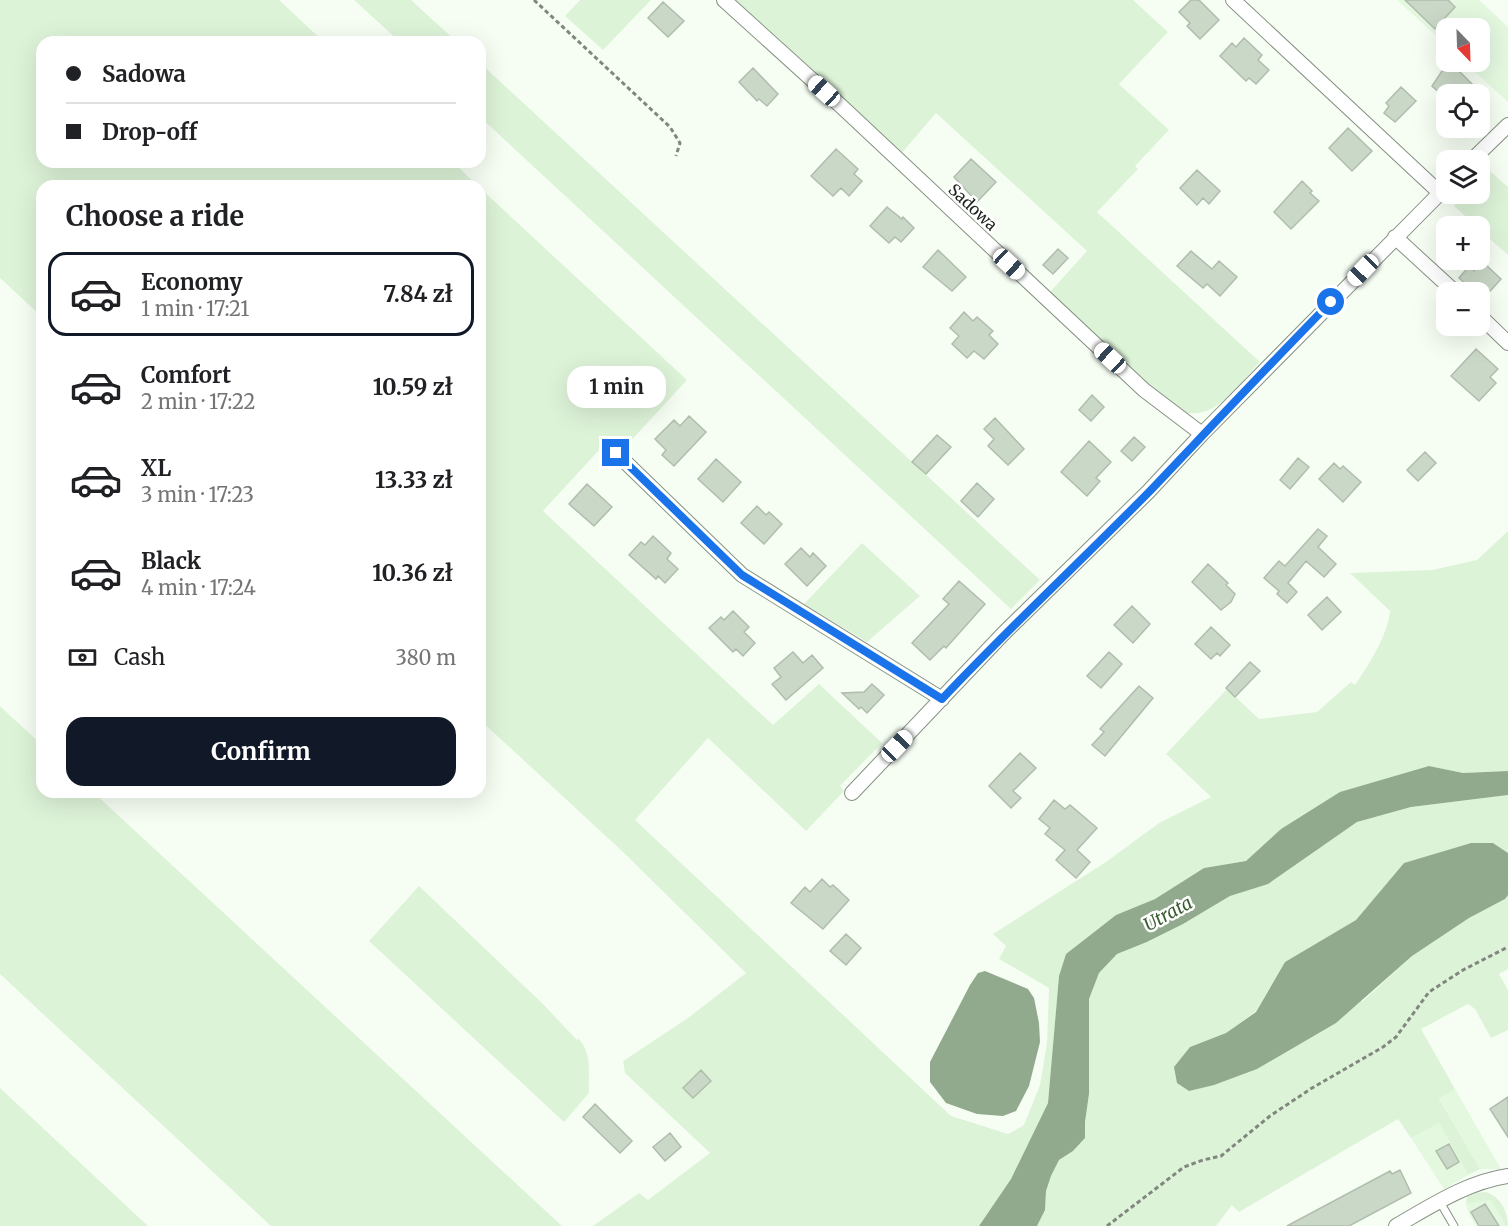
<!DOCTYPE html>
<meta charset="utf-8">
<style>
body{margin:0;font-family:Merriweather,serif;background:#f2f2f2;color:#202124;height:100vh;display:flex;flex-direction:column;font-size:22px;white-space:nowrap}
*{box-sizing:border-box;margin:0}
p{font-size:20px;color:#757577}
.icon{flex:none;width:33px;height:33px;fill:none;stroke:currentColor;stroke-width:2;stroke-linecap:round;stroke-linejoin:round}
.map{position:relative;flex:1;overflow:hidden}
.panel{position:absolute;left:36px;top:180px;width:450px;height:618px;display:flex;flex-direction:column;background:#fff;border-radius:18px;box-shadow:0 6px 24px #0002}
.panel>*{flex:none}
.top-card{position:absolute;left:36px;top:36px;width:450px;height:132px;border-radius:18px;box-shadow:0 6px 24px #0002;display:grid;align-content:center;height:132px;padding:0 30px;background:#fff}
.needle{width:39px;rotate:157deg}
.buttons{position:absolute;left:1436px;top:18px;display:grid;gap:12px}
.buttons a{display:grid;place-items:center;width:54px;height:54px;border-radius:12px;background:#fff;box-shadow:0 6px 24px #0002;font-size:30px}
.end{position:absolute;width:27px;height:27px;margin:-14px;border:8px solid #1a73e8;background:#fff;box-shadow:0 0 0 3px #fff}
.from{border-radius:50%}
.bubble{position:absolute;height:42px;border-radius:18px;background:#fff;box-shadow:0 6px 24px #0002;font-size:20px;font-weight:700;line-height:42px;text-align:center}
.car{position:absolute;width:18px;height:36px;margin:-18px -9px;border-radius:8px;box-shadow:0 0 4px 2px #0007;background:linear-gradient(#fff 24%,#345 0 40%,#fff 0 76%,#345 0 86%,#fff 0)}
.top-card b{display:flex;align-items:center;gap:21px;height:57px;font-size:22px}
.top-card b+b{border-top:2px solid #e0e0e0}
.top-card i{width:15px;height:15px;background:#202124}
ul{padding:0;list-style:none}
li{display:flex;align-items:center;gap:18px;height:84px;margin:0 12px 9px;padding:0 18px;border:3px solid transparent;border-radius:18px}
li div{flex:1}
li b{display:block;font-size:22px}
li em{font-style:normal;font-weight:700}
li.on{border-color:#111827}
li>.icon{width:54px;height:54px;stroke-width:1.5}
h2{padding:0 30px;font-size:27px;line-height:72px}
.pay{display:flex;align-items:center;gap:15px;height:66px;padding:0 30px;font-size:22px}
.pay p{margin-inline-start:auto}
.button{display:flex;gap:12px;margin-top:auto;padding:12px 30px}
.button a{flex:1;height:69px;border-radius:18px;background:#111827;color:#fff;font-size:24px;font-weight:700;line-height:69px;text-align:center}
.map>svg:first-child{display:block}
</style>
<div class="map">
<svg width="1508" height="1226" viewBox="0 0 1508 1226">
<rect width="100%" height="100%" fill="#f6fef4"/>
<path fill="#e4f8e0" d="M 1397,0 L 1479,0 L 1508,27 L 1508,102 L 1464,62 L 1479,62 L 1479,28 L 1446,28 L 1446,45 Z
M 1455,1089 L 1501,1169 L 1480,1169 L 1439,1097 Z
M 1439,1123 L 1468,1175 L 1444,1189 L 1411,1138 Z
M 1491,1200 L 1506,1226 L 1476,1226 L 1468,1212 L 1466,1204 Z"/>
<path fill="#ddf3d8" d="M 0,0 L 279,0 L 324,42 L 42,42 L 42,162 L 453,162 L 478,186 L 42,186 L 42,317 L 0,278 Z
M 354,0 L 411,0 L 457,42 L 400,42 Z
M 580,0 L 651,0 L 603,50 L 565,16 Z
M 734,0 L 1133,0 L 1168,32 L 1119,84 L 1169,130 L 1135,166 L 1138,169 L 1097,212 L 1260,362 C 1237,386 1214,425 1177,410 L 1050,292 L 1087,251 L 936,113 L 901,154 Z
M 480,63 L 1040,580 L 1011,609 L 480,117 Z
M 1490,171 L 1508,187 L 1508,255 L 1479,229 L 1479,226 L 1476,226 L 1454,206 L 1467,194 L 1479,194 L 1479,182 Z
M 480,188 L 687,380 L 625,447 L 612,436 L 543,511 L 773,725 L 819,684 L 882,743 L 840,786 L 844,791 L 806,831 L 708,738 L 635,820 L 951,1116 L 1008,1134 L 1024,1125 L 1040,1085 L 1047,1043 L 1049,988 L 999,959 L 1006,946 L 993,934 L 1106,862 L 1159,823 L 1211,797 L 1166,754 L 1227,689 L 1259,719 L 1317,712 L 1351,682 L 1355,685 C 1369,664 1387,637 1390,611 L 1350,573 L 1432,570 L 1477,560 L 1508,531 L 1508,771 L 1463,773 L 1429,766 L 1281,829 L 1246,861 L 1204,868 L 1155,899 L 1116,915 L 1066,954 L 1059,976 L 1048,1103 L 1011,1179 L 979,1226 L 593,1226 L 639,1193 L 648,1200 L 710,1153 L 625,1073 L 623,1061 L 688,1018 L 746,973 L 622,851 L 480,720 Z
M 862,543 L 920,596 L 867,642 L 804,604 Z
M 0,706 L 42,745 L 42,792 L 93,792 L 562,1226 L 271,1226 L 0,974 Z
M 1508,795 L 1508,853 L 1493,843 L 1471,843 L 1404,863 L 1356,920 L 1285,962 L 1256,1011 L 1226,1033 L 1190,1047 L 1363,1001 L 1412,956 L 1469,918 L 1505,899 L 1508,895 L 1508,969 L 1499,974 L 1508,990 L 1508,1030 L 1491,1038 L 1475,1009 L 1468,1004 L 1421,1029 L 1455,1089 L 1439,1098 L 1480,1169 L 1468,1175 L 1439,1123 L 1411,1138 L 1398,1119 L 1239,1212 L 1232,1205 L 1216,1226 L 1037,1226 L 1045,1210 L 1046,1191 L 1051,1176 L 1059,1160 L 1073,1151 L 1085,1138 L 1085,1122 L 1089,1094 L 1089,999 L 1099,973 L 1117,954 L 1148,942 L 1183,924 L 1230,896 L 1268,883 L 1357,822 L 1411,807 Z
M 419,886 L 542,1003 L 577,1040 L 578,1038 C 593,1053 588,1074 589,1093 L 564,1122 L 369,941 Z
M 0,1088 L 148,1226 L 0,1226 Z
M 1486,1192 C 1501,1197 1508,1212 1508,1226 L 1506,1226 L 1491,1200 L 1466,1204 L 1467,1197 L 1473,1193 Z"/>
<path fill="#91a98c" d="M 1429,766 L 1463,773 L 1508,771 L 1508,795 L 1411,807 L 1357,822 L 1268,884 L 1230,896 L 1183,924 L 1147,942 L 1117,954 L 1099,973 L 1089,999 L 1089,1094 L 1085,1122 L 1085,1138 L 1073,1151 L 1059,1160 L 1051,1176 L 1046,1191 L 1045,1210 L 1037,1226 L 979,1226 L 1011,1179 L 1048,1103 L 1059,976 L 1066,954 L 1116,915 L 1155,899 L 1204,868 L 1246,861 L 1281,829 L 1340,792 Z
M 1471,843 L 1493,843 L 1508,853 L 1508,895 L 1505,899 L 1469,918 L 1412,956 L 1336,1023 L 1257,1069 L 1214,1085 L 1189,1091 L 1177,1083 L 1174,1067 L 1190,1047 L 1226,1033 L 1256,1012 L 1285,962 L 1356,920 L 1404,863 Z
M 985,971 L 1028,989 L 1034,998 L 1039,1023 L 1040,1042 L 1029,1086 L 1016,1111 L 1003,1116 L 977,1114 L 946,1103 L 930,1082 L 930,1062 L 970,985 L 978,973 Z"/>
<path fill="#cad8c7" stroke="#b0bdad" stroke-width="1.5" d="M 1191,0 L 1199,0 L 1219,20 L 1200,39 L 1187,26 L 1190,23 L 1179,12 Z
M 1405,0 L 1448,0 L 1455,7 L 1435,29 Z
M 663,2 L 684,21 L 668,37 L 648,18 Z
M 1244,38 L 1262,55 L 1258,60 L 1269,70 L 1256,84 L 1249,78 L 1246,81 L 1220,56 L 1232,43 L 1236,47 Z
M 1452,64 L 1475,87 L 1469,94 L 1441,94 L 1432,86 L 1442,71 L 1445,71 Z
M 753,68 L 778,94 L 767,106 L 759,99 L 757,101 L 739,82 Z
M 1401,87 L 1416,101 L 1395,122 L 1384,113 L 1389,106 L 1386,103 Z
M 1348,128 L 1372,151 L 1352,171 L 1329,148 Z
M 836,149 L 858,169 L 854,174 L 862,181 L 849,196 L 841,188 L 833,196 L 811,176 Z
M 971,159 L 996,182 L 977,202 L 954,177 Z
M 1197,170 L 1220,191 L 1209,204 L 1203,198 L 1197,205 L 1180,188 Z
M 1302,181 L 1312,191 L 1310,193 L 1319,201 L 1291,229 L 1274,212 Z
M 887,207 L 902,219 L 903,217 L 914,228 L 901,242 L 895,237 L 889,243 L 870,226 Z
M 1058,249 L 1068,258 L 1053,274 L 1043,265 Z
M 938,250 L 966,277 L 952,291 L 923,267 Z
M 1191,251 L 1212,269 L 1219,261 L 1237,277 L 1220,296 L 1207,284 L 1203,288 L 1177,266 Z
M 1482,261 L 1501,279 L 1483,299 L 1479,296 L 1479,292 L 1475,292 L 1459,278 L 1469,266 L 1474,271 Z
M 964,312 L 973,321 L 977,317 L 993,331 L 989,335 L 998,344 L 984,359 L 974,351 L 967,358 L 952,344 L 959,336 L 950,328 Z
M 1476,349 L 1498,369 L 1490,377 L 1496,383 L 1479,401 L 1451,376 Z
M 1092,395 L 1104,407 L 1091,421 L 1079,410 Z
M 689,416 L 706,432 L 674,466 L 662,455 L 666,450 L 655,439 L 674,420 L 680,426 Z
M 995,418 L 1024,449 L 1008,465 L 988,446 L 994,439 L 984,429 Z
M 937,435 L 951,447 L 926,474 L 912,462 Z
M 1134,437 L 1145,447 L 1132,461 L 1121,451 Z
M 1089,441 L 1111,462 L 1096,478 L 1100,481 L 1087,496 L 1061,472 Z
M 1425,452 L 1436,463 L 1418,481 L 1407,470 Z
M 1298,458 L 1309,467 L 1290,489 L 1280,480 Z
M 716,459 L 741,482 L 723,502 L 698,479 Z
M 1334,463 L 1340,469 L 1343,466 L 1361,482 L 1343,502 L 1319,479 Z
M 977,483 L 994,499 L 978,517 L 961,501 Z
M 587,484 L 612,507 L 594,526 L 569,504 Z
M 757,506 L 766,515 L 769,512 L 782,524 L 764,544 L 741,523 Z
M 1318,529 L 1327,536 L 1318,547 L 1336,564 L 1324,577 L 1306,561 L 1288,583 L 1297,592 L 1287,603 L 1277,594 L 1279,591 L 1264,578 L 1279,561 L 1285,566 Z
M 653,536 L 671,553 L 667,559 L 678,569 L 665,583 L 658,576 L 656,579 L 629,555 L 641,542 L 645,545 Z
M 801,548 L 810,557 L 813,553 L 826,566 L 807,586 L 785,564 Z
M 1208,564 L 1228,583 L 1226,585 L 1235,594 L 1231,602 L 1221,610 L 1192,582 Z
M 959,581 L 985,604 L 946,648 L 944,646 L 930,660 L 912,643 L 949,604 L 943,599 Z
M 1327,597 L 1341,612 L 1322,630 L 1308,615 Z
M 1132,606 L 1150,624 L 1133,643 L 1114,625 Z
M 733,611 L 749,627 L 744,632 L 755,643 L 743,656 L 736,649 L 733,652 L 709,628 L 721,617 L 724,620 Z
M 1211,627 L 1230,645 L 1220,656 L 1217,653 L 1211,659 L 1195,644 Z
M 793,652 L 803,663 L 812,655 L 823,668 L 786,700 L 772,684 L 781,677 L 774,668 Z
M 1109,652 L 1122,664 L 1101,688 L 1087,676 Z
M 1250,662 L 1260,671 L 1235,697 L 1226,688 Z
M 872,684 L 884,695 L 867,713 L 861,707 L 859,709 L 842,693 L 864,692 Z
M 1139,686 L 1153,698 L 1105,756 L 1092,745 L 1104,732 L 1100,729 Z
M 1020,753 L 1036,768 L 1013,791 L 1021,798 L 1011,808 L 989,786 Z
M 1054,800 L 1065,809 L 1070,805 L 1097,828 L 1077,850 L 1090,862 L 1076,878 L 1056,860 L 1065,850 L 1045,834 L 1050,828 L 1039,819 Z
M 822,879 L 830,887 L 833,885 L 849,900 L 823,929 L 791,903 L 805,887 L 810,892 Z
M 846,934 L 861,948 L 846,965 L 830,951 Z
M 701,1070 L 711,1081 L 693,1098 L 683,1088 Z
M 1508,1097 L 1508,1137 L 1490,1109 Z
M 595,1104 L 632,1141 L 620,1153 L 583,1117 Z
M 670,1133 L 681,1147 L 665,1161 L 653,1147 Z
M 1449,1144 L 1459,1162 L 1447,1169 L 1436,1151 Z
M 1400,1170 L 1411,1193 L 1349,1226 L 1287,1226 L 1390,1171 L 1392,1174 Z
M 1485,1204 L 1499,1226 L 1479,1226 L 1471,1212 Z"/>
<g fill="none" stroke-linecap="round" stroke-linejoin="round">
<defs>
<path id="service" d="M 1440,1202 L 1454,1226"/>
<path id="minor" d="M 724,0 L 841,106 L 1144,390 L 1202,434
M 1233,0 L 1440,193
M 1472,160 L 1508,125
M 1395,237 L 1455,292
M 1479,315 L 1508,343
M 616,453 L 742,575 L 942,699
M 852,793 L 1003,634 L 1148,492 L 1202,434 L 1446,187
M 1396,1226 C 1431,1206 1467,1182 1508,1176"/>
</defs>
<use href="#service" stroke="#859282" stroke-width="9"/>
<use href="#minor" stroke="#859282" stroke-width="16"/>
<path stroke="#81877f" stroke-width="3" stroke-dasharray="4.5 3" stroke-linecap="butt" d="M 534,0 L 670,127 L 680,143 L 676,156
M 1107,1226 L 1184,1167 L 1203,1160 L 1221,1156 L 1270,1116 L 1312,1088 L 1383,1047 L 1396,1037 L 1429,992 L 1463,970 L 1508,947"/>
<use href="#service" stroke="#fff" stroke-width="7"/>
<use href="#minor" stroke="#fff" stroke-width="14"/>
</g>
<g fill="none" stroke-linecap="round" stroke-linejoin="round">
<path stroke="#1a73e8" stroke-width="8" d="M 616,453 L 742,575 L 942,699 C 1009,628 1080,562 1148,493 C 1209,429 1269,365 1331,302"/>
</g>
<g text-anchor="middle" stroke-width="5" stroke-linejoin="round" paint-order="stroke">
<g font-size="16" fill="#1c211b" stroke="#fff">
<text transform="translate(973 207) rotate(43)" y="6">Sadowa</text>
</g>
<g font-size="18" font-style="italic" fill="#395c31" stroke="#fff">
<text transform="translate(1168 914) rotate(-29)" y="6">Utrata</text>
</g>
</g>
</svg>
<div class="buttons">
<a><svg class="needle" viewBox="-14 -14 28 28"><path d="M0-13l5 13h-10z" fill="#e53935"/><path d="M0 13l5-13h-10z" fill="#757577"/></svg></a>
<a><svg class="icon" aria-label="locate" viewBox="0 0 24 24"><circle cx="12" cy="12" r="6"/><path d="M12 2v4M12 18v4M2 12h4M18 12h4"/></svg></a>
<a><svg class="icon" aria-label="layers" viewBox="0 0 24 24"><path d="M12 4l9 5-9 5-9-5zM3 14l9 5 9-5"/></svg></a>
<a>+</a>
<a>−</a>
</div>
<i class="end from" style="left:1331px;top:302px"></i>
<i class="end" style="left:616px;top:453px"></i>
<div class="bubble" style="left:567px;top:366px;width:99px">1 min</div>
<i class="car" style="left:824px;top:91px;rotate:312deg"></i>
<i class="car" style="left:1009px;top:264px;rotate:133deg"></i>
<i class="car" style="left:1363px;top:270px;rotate:224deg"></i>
<i class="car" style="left:1110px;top:358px;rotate:313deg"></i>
<i class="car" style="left:897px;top:746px;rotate:44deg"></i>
<div class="top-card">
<b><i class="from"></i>Sadowa</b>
<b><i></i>Drop-off</b>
</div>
<section class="panel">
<h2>Choose a ride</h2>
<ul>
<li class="on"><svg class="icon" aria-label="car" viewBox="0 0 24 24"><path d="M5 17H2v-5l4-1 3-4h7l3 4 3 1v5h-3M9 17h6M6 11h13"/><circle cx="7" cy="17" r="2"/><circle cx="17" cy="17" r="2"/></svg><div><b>Economy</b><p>1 min · 17:21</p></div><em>7.84 zł</em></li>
<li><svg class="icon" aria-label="car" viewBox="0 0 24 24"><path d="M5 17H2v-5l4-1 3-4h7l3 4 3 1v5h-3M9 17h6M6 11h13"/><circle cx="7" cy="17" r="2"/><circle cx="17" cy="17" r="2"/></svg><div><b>Comfort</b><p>2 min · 17:22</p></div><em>10.59 zł</em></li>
<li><svg class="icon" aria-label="car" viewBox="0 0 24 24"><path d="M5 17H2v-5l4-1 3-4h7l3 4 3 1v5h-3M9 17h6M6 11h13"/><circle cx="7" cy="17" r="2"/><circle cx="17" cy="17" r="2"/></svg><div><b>XL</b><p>3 min · 17:23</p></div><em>13.33 zł</em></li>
<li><svg class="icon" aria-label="car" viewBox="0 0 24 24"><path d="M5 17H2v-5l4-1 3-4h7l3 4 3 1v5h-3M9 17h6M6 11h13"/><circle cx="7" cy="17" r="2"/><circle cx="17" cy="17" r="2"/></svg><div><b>Black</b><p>4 min · 17:24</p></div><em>10.36 zł</em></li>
</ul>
<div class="pay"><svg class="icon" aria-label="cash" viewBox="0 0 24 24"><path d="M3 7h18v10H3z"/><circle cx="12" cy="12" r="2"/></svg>Cash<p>380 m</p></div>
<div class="button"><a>Confirm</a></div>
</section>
</div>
